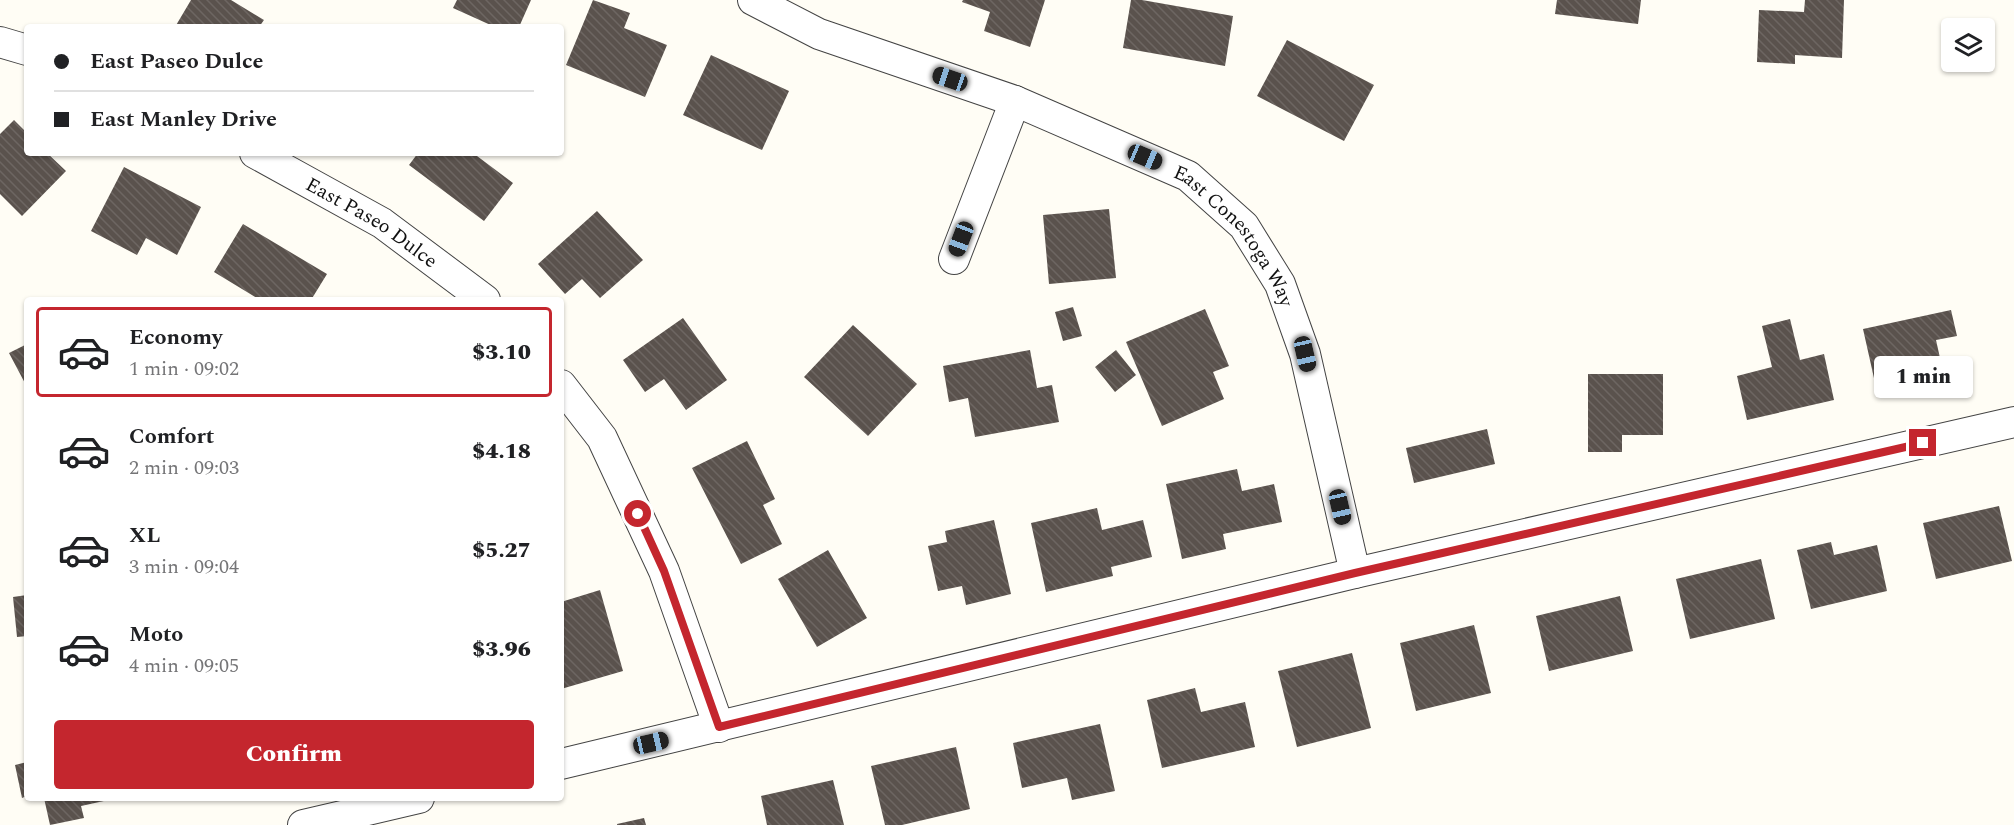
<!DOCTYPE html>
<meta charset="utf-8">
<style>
body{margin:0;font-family:Spectral,serif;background:#f6f6f6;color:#202124;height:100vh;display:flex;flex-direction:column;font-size:22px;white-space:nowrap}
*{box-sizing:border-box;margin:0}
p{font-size:20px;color:#757577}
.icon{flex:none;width:33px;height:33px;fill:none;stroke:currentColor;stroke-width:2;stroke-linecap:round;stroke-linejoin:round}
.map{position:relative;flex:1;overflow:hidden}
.panel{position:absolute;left:24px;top:297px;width:540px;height:504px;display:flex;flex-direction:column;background:#fff;border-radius:6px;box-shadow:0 2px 4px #0004}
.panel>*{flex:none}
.banner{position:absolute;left:24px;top:24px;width:540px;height:132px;border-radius:6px;box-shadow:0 2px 4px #0004;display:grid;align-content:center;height:132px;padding:0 30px;background:#fff}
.buttons{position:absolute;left:1941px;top:18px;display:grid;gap:12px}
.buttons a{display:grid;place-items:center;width:54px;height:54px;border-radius:6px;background:#fff;box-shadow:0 2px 4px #0004;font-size:30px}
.end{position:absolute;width:27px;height:27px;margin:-14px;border:8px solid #c4262e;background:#fff;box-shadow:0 0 0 3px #fff}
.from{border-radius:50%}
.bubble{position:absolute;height:42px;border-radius:6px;background:#fff;box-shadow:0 2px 4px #0004;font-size:20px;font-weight:800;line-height:42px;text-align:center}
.car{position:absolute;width:18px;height:36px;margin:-18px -9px;border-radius:8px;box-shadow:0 0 4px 2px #0007;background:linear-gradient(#222 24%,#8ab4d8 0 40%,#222 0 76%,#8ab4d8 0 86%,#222 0)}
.banner b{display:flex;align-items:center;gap:21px;height:57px;font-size:22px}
.banner b+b{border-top:2px solid #e0e0e0}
.banner i{width:15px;height:15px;background:#202124}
ul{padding:10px 0 0;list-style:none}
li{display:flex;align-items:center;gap:18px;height:90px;margin:0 12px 9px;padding:0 18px;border:3px solid transparent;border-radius:6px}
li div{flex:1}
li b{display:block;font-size:22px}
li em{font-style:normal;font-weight:800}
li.on{border-color:#c4262e}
li>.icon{width:54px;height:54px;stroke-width:1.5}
.primary-button{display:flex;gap:12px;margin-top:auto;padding:12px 30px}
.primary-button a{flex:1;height:69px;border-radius:6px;background:#c4262e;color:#fff;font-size:24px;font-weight:800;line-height:69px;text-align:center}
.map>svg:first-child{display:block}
</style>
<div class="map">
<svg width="2014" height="825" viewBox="0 0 2014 825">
<defs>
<pattern id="building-back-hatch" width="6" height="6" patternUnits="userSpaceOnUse" patternTransform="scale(1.5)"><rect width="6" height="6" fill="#5a524d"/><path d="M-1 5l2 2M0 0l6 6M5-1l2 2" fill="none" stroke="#6d6662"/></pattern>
</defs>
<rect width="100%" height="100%" fill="#fffdf5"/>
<path fill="url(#building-back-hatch)" d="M 191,0 L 231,0 L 264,20 L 259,27 L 175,27 Z
M 457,0 L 531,0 L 519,27 L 495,27 L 453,8 Z
M 593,0 L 630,13 L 624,28 L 667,45 L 645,97 L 566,65 Z
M 963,0 L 1045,0 L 1030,47 L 984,31 L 990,12 L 962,2 Z
M 1131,0 L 1142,0 L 1233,16 L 1225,66 L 1123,48 Z
M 1557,0 L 1641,0 L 1638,24 L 1555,14 Z
M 1805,0 L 1844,0 L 1842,58 L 1795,55 L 1795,64 L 1757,62 L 1759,10 L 1804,12 Z
M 1287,40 L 1374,85 L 1344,141 L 1257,96 Z
M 711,55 L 789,91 L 762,150 L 683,115 Z
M 14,120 L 27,133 L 27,153 L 47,153 L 66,171 L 22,216 L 0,194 L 0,134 Z
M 418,153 L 473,153 L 513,183 L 484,221 L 409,165 Z
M 124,167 L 201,207 L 177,255 L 146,238 L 137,255 L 91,231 Z
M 1109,209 L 1116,278 L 1049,284 L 1043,215 Z
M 597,211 L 643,260 L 600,298 L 582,279 L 565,294 L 538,264 Z
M 243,224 L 327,274 L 311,300 L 260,300 L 214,272 Z
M 1073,307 L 1082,336 L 1063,341 L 1055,312 Z
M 1205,309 L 1229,366 L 1213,372 L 1224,399 L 1162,426 L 1126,342 Z
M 1951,310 L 1957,336 L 1936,340 L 1940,358 L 1903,367 L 1908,389 L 1878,396 L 1863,329 Z
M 683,318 L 727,380 L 686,410 L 664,379 L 645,392 L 623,360 Z
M 1790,319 L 1800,360 L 1824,354 L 1834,400 L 1747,420 L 1737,376 L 1772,367 L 1762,326 Z
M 853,325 L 917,384 L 868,436 L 804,377 Z
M 27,344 L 27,387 L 9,353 Z
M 1030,350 L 1037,388 L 1052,385 L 1059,422 L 975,437 L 968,398 L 949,402 L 943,366 Z
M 1116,350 L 1136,375 L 1115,392 L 1095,367 Z
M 1588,374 L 1663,374 L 1663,435 L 1622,435 L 1622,452 L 1588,452 Z
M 1487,429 L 1495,464 L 1414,483 L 1406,448 Z
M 747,441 L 775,499 L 763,505 L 782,544 L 741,564 L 692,468 Z
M 1237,469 L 1242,491 L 1274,484 L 1282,522 L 1223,534 L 1226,549 L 1182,559 L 1166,484 Z
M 1999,506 L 2012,561 L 1936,579 L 1923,523 Z
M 1097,508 L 1102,530 L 1143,520 L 1152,557 L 1111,567 L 1113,576 L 1046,592 L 1031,523 Z
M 994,520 L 1011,594 L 966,605 L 962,586 L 938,591 L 928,546 L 947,542 L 945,531 Z
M 1831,542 L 1834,555 L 1877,545 L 1887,591 L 1811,609 L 1797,550 Z
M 828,550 L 867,618 L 817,647 L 778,579 Z
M 1761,559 L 1775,619 L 1690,639 L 1676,579 Z
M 600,590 L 623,671 L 561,689 L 561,602 Z
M 27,595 L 27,636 L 17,637 L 13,597 Z
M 1620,596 L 1633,651 L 1549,671 L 1536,616 Z
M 1474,625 L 1491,693 L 1416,711 L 1400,643 Z
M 1352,653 L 1371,728 L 1297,747 L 1278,671 Z
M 1195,688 L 1201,712 L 1245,702 L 1255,747 L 1162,768 L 1147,700 Z
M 1100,724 L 1115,791 L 1072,800 L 1067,778 L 1022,788 L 1013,743 Z
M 956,747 L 970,809 L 902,825 L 885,825 L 871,766 Z
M 27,762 L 27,796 L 22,798 L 15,765 Z
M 833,780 L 844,825 L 767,825 L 761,796 Z
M 44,798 L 113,798 L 113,799 L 81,806 L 84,818 L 50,825 Z
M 644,818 L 646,825 L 617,825 L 617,824 Z"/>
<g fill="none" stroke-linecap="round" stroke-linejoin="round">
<defs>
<g id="street">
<path id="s1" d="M 753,0 L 819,34 L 1015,101 L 1188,176 L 1244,226 L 1280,284 L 1305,354 L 1355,573"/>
<path d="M 0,42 L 27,50"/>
<path id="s2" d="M 255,153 L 382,223 L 485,300"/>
<path d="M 954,259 L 1015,101"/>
<path d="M 561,385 L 602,438 L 664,571 L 719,727"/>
<path d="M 561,764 L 1355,573 L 2014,422"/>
<path d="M 303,825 L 419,798"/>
</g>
</defs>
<use href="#street" stroke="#444" stroke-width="32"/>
<use href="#street" stroke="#fff" stroke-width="30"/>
</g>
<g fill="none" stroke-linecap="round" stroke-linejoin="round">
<path stroke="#c4262e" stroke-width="8" d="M 638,514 L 664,571 L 719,727 L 1355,573 L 1923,443"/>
</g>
<g text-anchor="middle" stroke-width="6" stroke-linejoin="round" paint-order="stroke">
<g font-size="20" fill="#111" stroke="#fff">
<text dy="7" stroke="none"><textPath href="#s2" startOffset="136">East Paseo Dulce</textPath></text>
<text dy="7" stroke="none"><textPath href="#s1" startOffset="546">East Conestoga Way</textPath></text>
</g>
</g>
</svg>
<div class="buttons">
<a><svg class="icon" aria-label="layers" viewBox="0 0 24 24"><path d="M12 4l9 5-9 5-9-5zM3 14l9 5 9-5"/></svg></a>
</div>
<i class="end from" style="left:638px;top:514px"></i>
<i class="end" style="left:1923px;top:443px"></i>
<div class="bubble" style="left:1874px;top:356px;width:99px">1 min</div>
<i class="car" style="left:950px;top:79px;rotate:289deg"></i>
<i class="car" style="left:1145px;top:157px;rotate:113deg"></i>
<i class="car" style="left:961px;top:239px;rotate:201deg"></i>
<i class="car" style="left:1305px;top:354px;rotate:167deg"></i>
<i class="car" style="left:1340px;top:507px;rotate:167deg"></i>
<i class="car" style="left:651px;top:743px;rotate:77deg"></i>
<div class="banner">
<b><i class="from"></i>East Paseo Dulce</b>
<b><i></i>East Manley Drive</b>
</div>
<section class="panel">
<ul>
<li class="on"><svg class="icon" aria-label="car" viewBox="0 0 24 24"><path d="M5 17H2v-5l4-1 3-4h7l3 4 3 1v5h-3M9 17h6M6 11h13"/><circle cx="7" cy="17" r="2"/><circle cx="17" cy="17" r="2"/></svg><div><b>Economy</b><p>1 min · 09:02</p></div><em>$3.10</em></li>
<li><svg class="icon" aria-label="car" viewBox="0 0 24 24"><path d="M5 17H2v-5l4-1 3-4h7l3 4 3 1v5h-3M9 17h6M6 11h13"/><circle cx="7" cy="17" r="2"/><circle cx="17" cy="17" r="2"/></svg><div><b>Comfort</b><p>2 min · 09:03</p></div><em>$4.18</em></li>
<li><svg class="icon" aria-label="car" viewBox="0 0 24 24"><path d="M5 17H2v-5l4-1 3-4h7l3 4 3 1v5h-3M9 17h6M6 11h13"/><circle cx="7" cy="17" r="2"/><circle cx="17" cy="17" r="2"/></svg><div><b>XL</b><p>3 min · 09:04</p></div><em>$5.27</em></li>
<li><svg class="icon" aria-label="car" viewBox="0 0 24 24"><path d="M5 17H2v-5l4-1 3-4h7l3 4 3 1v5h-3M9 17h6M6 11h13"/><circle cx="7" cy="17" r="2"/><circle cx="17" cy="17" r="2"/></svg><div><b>Moto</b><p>4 min · 09:05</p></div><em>$3.96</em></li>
</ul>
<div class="primary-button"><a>Confirm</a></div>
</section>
</div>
